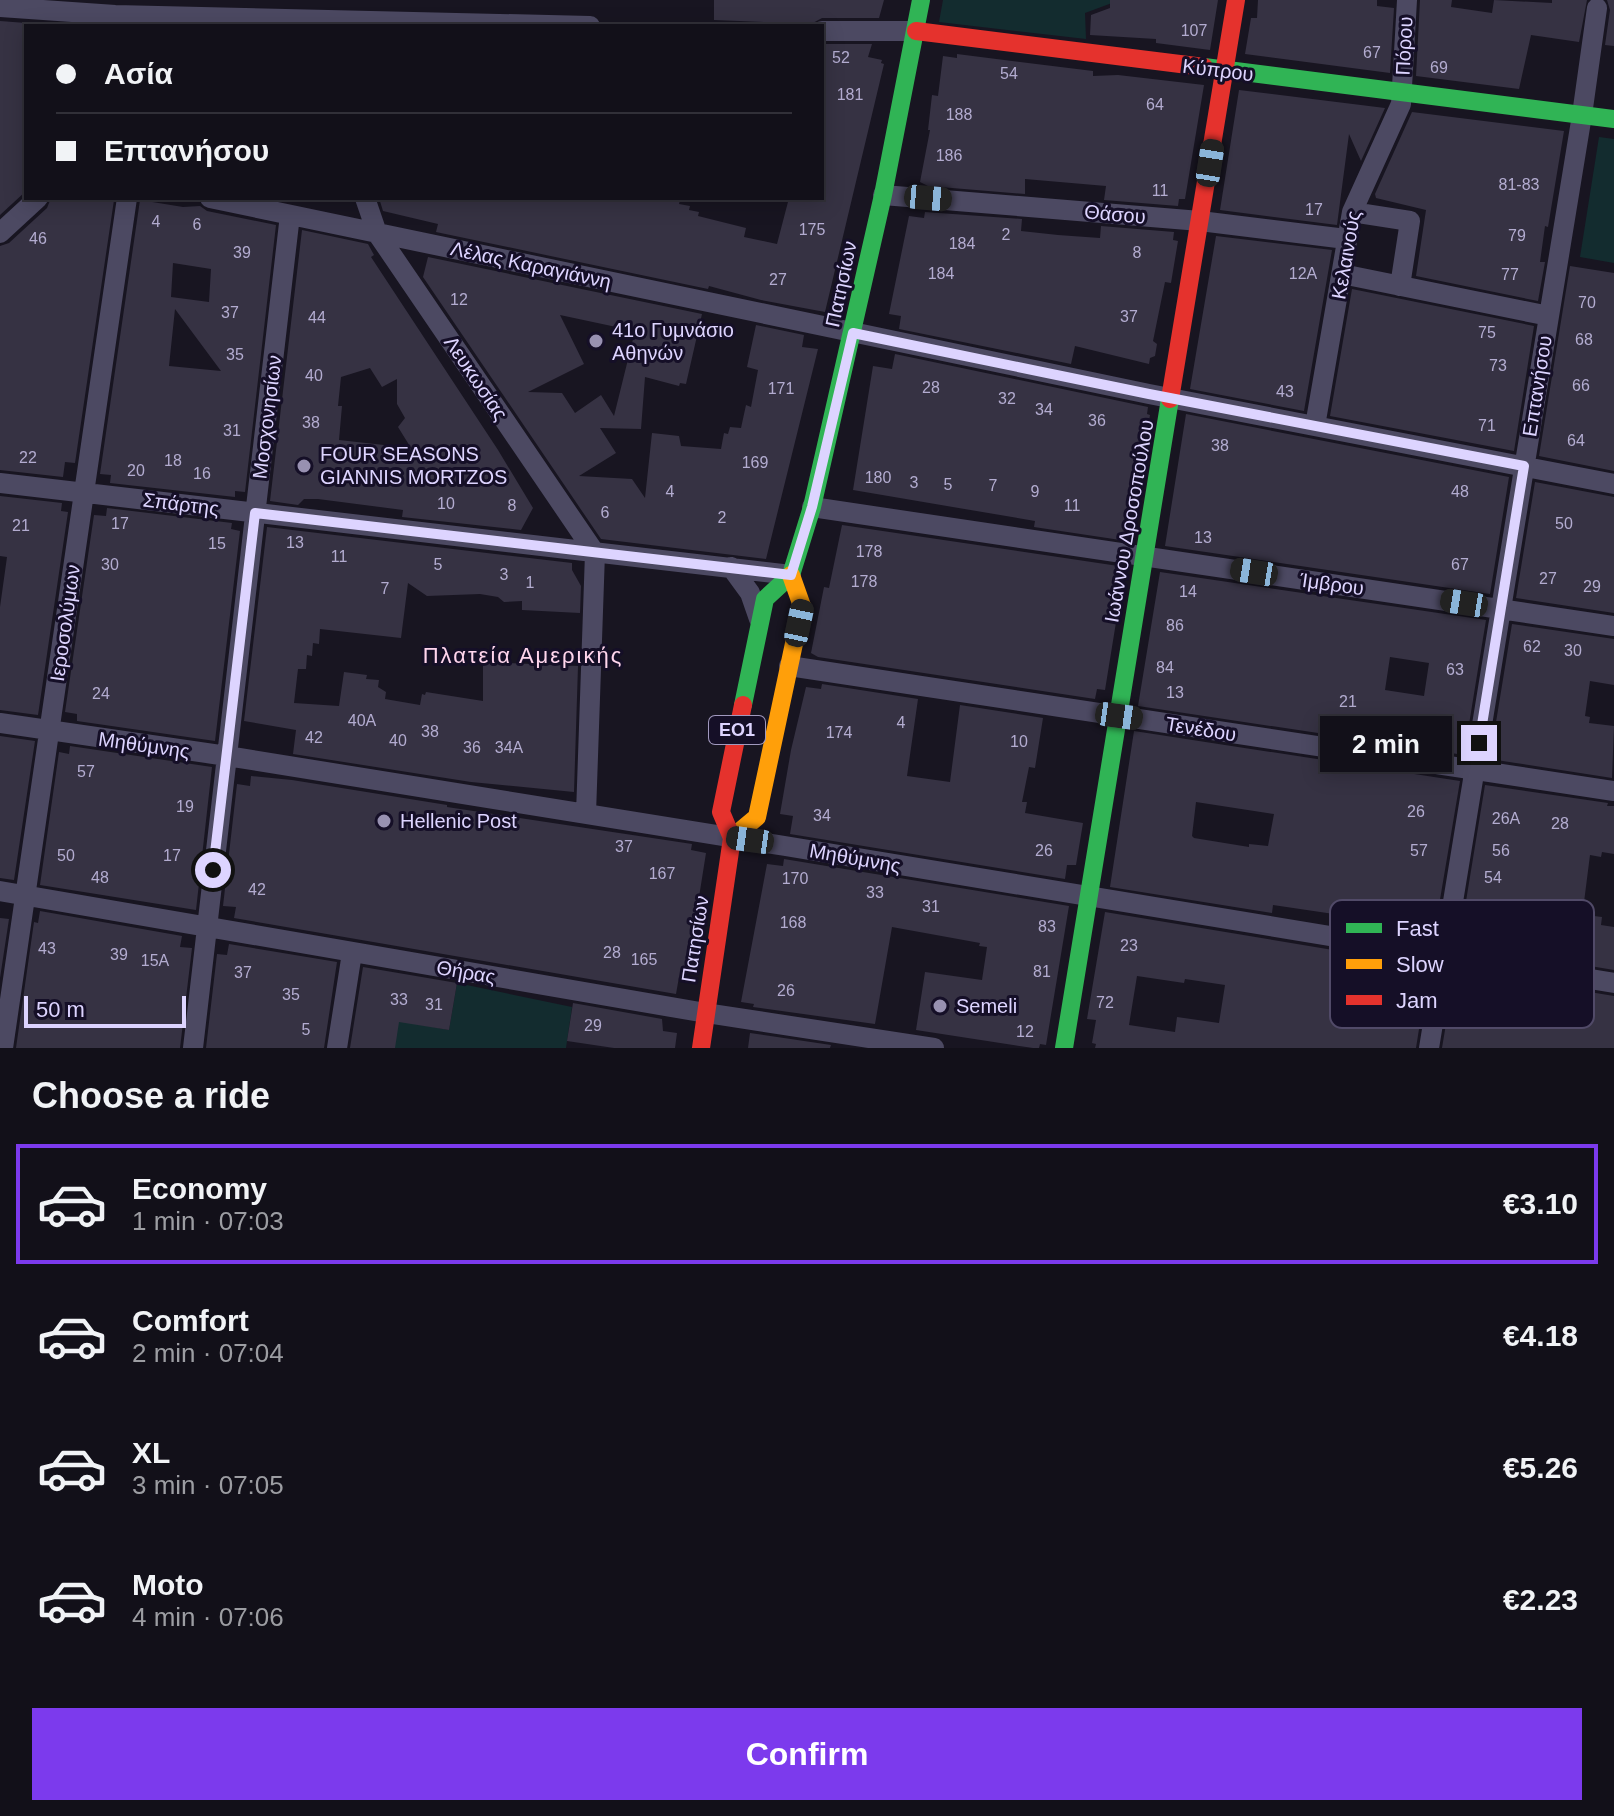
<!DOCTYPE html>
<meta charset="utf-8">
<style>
body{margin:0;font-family:Arial,sans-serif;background:#1f1e26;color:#f1f3f6;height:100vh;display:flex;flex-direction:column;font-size:30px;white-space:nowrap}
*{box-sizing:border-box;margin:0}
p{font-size:26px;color:#9c9da2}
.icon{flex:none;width:44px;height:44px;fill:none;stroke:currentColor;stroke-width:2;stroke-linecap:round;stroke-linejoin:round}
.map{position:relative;height:1048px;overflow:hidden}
.drawer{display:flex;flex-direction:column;background:#121019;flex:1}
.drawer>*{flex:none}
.banner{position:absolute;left:24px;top:24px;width:800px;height:176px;border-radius:0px;box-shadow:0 4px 20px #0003,0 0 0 2px #313038;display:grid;align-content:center;height:176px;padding:0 32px;background:#121019}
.scale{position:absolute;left:24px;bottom:20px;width:162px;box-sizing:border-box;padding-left:8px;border:4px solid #ddd4ff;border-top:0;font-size:22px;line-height:28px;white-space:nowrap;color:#ddd4ff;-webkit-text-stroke:6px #150f27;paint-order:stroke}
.end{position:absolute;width:36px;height:36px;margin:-18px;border:10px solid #ddd4ff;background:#111;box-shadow:0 0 0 4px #111}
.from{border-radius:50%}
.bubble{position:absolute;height:56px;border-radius:0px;background:#121019;box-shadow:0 4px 20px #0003,0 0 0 2px #313038;font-size:26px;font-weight:700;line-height:56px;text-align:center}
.car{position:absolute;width:24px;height:48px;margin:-24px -12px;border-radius:10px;box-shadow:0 0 6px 2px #0007;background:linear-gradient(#222 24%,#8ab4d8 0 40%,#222 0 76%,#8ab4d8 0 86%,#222 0)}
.banner b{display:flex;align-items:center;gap:28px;height:76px;font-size:30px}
.banner b+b{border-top:2px solid #313038}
.banner i{width:20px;height:20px;background:#f1f3f6}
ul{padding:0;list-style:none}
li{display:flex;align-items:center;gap:24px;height:120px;margin:0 16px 12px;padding:0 16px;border:4px solid transparent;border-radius:0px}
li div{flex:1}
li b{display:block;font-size:30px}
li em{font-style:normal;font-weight:700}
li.current{border-color:#7c3aed}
li>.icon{width:72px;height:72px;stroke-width:1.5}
h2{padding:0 32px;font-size:36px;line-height:96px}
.cta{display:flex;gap:16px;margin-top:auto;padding:16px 32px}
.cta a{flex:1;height:92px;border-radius:0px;background:#7c3aed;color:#fff;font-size:32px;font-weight:700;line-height:92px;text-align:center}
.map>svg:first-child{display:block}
</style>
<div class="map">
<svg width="1614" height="1048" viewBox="0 0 1614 1048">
<rect width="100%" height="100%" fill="#181521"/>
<path fill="#132c2f" d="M 943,0 L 1120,0 L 1085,13 L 1086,39 L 939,22 Z
M 1599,137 L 1614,139 L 1614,263 L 1580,257 Z
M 457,983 L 572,1007 L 566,1048 L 391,1048 L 395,1020 L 449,1030 Z"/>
<path fill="#363243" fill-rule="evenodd" d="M 714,0 L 884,0 L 879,18 L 822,18 L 811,24 L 714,20 Z
M 1110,0 L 1218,0 L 1210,50 L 1156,43 L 1156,39 L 1090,35 L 1091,15 L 1110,8 Z
M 1258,0 L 1377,0 L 1377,6 L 1394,8 L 1390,73 L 1245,54 L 1251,18 L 1257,18 Z
M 1420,0 L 1452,0 L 1451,7 L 1492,13 L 1494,0 L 1552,3 L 1552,0 L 1587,0 L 1579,42 L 1531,35 L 1519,89 L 1416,76 Z
M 1607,0 L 1614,0 L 1614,46 L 1605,45 L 1610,10 Z
M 0,21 L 26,23 L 26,191 L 0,215 Z
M 822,44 L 872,44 L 868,57 L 882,60 L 881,63 L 884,64 L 825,312 L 761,300 L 709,286 L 708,289 L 436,232 L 438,224 L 383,211 L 379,198 L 670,198 L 680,200 L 679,204 L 690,206 L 689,210 L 699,212 L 698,216 L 746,228 L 744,237 L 777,244 L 789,198 L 822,198 Z
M 957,54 L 1093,71 L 1093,76 L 1118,75 L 1204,85 L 1185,199 L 1179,199 L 1178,206 L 1104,200 L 1106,186 L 1025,179 L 1025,194 L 928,186 L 920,182 L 930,130 L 928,130 L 932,95 L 938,96 L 943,56 L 957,58 Z
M 1239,90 L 1385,108 L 1361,161 L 1349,134 L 1337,225 L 1220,210 Z
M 1412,112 L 1564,131 L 1548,227 L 1545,226 L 1540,262 L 1545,262 L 1538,301 L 1416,276 L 1426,210 L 1376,198 L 1375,194 Z
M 51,198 L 114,200 L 75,463 L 65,462 L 63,477 L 0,470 L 0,246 L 9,243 L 47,208 Z
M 140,200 L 183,207 L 200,206 L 207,211 L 276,225 L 245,492 L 235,491 L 235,497 L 110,483 L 111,475 L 100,474 ZM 173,263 L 211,269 L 209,302 L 171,297 ZM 175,309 L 221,371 L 169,366 Z
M 925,212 L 1022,219 L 1021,231 L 1058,235 L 1100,238 L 1101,226 L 1174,232 L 1173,240 L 1178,241 L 1171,283 L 1165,282 L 1153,341 L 1157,344 L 1155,356 L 1150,358 L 1149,364 L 1075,346 L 1071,364 L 899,329 L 901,316 L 889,314 L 909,216 L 924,218 Z
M 302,230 L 368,244 L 374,255 L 371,257 L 498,450 L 533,508 L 521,530 L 402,517 L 403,510 L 318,499 L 304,499 L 298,505 L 270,501 ZM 370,368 L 382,387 L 397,379 L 397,404 L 405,418 L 398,427 L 411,448 L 339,440 L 342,406 L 338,406 L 341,377 Z
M 1216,236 L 1332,250 L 1304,411 L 1190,389 Z
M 428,257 L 702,314 L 686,384 L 680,383 L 679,386 L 645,377 L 641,429 L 600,428 L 616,453 L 579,476 L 632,479 L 645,498 L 652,433 L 679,436 L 681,446 L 721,449 L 724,433 L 728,434 L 730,427 L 741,428 L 746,405 L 751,407 L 758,370 L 747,367 L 756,325 L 804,335 L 802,347 L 818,349 L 766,559 L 601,539 L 423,277 ZM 560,315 L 635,331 L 614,416 L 601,395 L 575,413 L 562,393 L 528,392 L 584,364 Z
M 1570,266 L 1614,273 L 1614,471 L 1539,456 Z
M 1352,289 L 1534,326 L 1514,451 L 1330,416 Z
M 895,354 L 1148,407 L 1147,414 L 1150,415 L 1127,541 L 1034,527 L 1035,521 L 853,490 L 873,366 L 892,369 Z
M 1186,414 L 1509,477 L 1490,594 L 1165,546 Z
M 1535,482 L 1614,497 L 1614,613 L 1516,598 Z
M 0,496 L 62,503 L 61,511 L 68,512 L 38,715 L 0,710 L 0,607 L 7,557 L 0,556 Z
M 107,508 L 232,523 L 231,529 L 240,531 L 215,741 L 77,721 L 77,714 L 65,712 L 94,515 L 106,516 Z
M 842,525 L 1125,567 L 1105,690 L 1097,689 L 1095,699 L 818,657 L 811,653 L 824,587 L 829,588 Z
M 267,527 L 572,563 L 572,570 L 581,586 L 580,613 L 522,610 L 522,601 L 504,602 L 498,597 L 480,594 L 427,596 L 408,583 L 401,638 L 320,629 L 319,644 L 313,643 L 312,656 L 307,655 L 306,669 L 298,669 L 294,703 L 339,706 L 344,672 L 367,675 L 366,679 L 379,680 L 378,687 L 386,692 L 385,699 L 420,705 L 422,694 L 425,695 L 426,692 L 483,701 L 483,665 L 487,665 L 487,662 L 578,666 L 574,792 L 471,782 L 293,754 L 296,730 L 244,721 Z
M 1160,572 L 1486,620 L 1464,755 L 1138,706 ZM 1390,657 L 1429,663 L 1424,696 L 1385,690 Z
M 1512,624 L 1614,639 L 1614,685 L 1590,681 L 1585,716 L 1590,717 L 1589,723 L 1614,726 L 1612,778 L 1490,759 Z
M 822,684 L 918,699 L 907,776 L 950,782 L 960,705 L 1043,718 L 1035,768 L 1029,767 L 1022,802 L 1027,802 L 1025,813 L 1083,823 L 1076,865 L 1067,865 L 1065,879 L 790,834 L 793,816 L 780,814 L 791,750 L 806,687 L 821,689 Z
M 1134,731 L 1460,781 L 1435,929 L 1273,905 L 1272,913 L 1110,887 ZM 1196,802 L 1274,814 L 1268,846 L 1249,844 L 1249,847 L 1194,838 L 1192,836 Z
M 0,736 L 35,741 L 14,880 L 0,878 Z
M 70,746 L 212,767 L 196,910 L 40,885 L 59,752 L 69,754 Z
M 251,776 L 292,780 L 447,805 L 447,807 L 692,844 L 691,850 L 706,853 L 686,979 L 679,977 L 676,994 L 234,918 L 236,907 L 223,906 L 237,784 L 250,786 Z
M 1485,785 L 1608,803 L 1607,806 L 1614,806 L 1614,854 L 1602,852 L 1601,857 L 1590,855 L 1583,910 L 1594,912 L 1594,916 L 1602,917 L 1601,925 L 1614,927 L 1614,970 L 1459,944 Z
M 784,859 L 1069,906 L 1046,1045 L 1040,1044 L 1039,1048 L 1033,1048 L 916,1030 L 925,972 L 982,980 L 987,947 L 979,946 L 980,943 L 892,927 L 875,1024 L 753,1007 L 754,1004 L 741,1002 L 767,864 L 783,866 Z
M 40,911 L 182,936 L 180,947 L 192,948 L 180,1048 L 16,1048 L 34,922 L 38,923 Z
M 1105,912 L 1429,966 L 1416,1048 L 1095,1048 L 1096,1044 L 1092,1043 L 1096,1020 L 1087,1019 ZM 1137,976 L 1184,983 L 1185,979 L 1225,985 L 1219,1023 L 1177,1017 L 1175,1032 L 1129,1025 Z
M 0,918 L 9,919 L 0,978 Z
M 229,944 L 337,962 L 324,1048 L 206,1048 L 217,954 L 227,955 Z
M 363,967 L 457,983 L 449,1030 L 399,1022 L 395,1048 L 350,1048 Z
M 1455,970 L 1614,996 L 1614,1048 L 1442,1048 Z
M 573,1003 L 662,1019 L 663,1031 L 677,1033 L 675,1048 L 614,1048 L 567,1041 Z
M 750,1033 L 831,1045 L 830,1048 L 748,1048 Z"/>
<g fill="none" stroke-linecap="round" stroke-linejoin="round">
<path stroke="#4c4962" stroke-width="20" d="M 0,7 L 115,15 L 590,26
M 822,31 L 916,31
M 883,195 L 1200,221 L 1346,239
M 210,198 L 1149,394 L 1614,484
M 365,198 L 377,233 L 595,553
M 1352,212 L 1410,221 L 1400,286
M 0,233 L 38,198
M 1342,274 L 1549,316
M 1315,426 L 1352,212 L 1401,104 L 1407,0
M 0,483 L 791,575
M 812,507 L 1614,626
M 731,567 L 750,593 L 759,619
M 789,666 L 1614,791
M 0,723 L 227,756 L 785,846 L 1614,983
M 586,814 L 595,553
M 0,891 L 706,1013 L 934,1048
M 3,1048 L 127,198
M 193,1048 L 290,215
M 337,1048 L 352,953
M 1429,1048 L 1582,115 L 1597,8"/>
<path stroke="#30b455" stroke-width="18" d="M 1204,67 L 1614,119
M 743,705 L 765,599 L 791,575 L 812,507 L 883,195 L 921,0
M 1064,1048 L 1170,399"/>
<path stroke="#ff9f0a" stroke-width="18" d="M 732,838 L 757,817 L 802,606 L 791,575"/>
<path stroke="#e5322d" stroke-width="18" d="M 916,31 L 1204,67
M 1170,399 L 1236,0
M 701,1048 L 732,838 L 721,812 L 743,705"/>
</g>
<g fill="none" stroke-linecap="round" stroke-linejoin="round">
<path stroke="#ddd4ff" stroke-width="10" d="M 213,870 L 255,513 L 791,575 L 812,507 L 853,333 L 1149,394 L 1524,466 L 1479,743"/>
</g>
<g fill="#9891b1" stroke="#150f27" stroke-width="3">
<circle cx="596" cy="341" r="8"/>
<circle cx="304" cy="466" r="8"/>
<circle cx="384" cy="821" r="8"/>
<circle cx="940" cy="1006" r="8"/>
</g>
<g text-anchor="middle" stroke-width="6" stroke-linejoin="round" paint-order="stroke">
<g font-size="16" fill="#b3acd0">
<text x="1194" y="36">107</text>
<text x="1372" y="58">67</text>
<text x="841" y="63">52</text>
<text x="1439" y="73">69</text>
<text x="1009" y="79">54</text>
<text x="850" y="100">181</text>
<text x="1155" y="110">64</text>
<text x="959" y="120">188</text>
<text x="949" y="161">186</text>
<text x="1519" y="190">81-83</text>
<text x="1160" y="196">11</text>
<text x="1314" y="215">17</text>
<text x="156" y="227">4</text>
<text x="197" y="230">6</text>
<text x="812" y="235">175</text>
<text x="1006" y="240">2</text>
<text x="1517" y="241">79</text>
<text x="38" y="244">46</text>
<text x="962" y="249">184</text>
<text x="242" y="258">39</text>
<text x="1137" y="258">8</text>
<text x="941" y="279">184</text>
<text x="1303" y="279">12Α</text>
<text x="1510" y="280">77</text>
<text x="778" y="285">27</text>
<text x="459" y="305">12</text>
<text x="1587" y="308">70</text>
<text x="230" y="318">37</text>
<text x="1129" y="322">37</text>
<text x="317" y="323">44</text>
<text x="1487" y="338">75</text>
<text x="1584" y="345">68</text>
<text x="235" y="360">35</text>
<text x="1498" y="371">73</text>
<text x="314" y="381">40</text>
<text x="1581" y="391">66</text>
<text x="931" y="393">28</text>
<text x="781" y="394">171</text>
<text x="1285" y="397">43</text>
<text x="1007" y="404">32</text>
<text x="1044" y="415">34</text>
<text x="1097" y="426">36</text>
<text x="311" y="428">38</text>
<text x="1487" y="431">71</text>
<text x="232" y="436">31</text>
<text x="1576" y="446">64</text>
<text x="1220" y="451">38</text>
<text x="28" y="463">22</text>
<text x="173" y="466">18</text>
<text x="755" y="468">169</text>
<text x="136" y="476">20</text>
<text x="202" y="479">16</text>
<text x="878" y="483">180</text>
<text x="914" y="488">3</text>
<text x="948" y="490">5</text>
<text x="993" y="491">7</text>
<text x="670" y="497">4</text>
<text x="1035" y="497">9</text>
<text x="1460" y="497">48</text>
<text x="446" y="509">10</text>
<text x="512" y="511">8</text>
<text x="1072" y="511">11</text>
<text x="605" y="518">6</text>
<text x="722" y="523">2</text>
<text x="120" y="529">17</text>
<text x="1564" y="529">50</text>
<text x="21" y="531">21</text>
<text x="1203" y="543">13</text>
<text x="295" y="548">13</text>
<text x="217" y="549">15</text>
<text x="869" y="557">178</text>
<text x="339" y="562">11</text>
<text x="110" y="570">30</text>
<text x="438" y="570">5</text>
<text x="1460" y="570">67</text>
<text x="504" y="580">3</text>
<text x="1548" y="584">27</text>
<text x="864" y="587">178</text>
<text x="530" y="588">1</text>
<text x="1592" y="592">29</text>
<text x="385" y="594">7</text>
<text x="1188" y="597">14</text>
<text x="1175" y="631">86</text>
<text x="1532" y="652">62</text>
<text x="1573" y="656">30</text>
<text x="1165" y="673">84</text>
<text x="1455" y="675">63</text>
<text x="1175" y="698">13</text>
<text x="101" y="699">24</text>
<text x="1348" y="707">21</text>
<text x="362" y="726">40Α</text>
<text x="901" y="728">4</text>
<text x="430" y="737">38</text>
<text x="839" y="738">174</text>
<text x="314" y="743">42</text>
<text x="398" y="746">40</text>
<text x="1019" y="747">10</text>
<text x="472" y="753">36</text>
<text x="509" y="753">34Α</text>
<text x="86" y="777">57</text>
<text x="185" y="812">19</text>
<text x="1416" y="817">26</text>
<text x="822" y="821">34</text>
<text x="1506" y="824">26Α</text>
<text x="1560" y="829">28</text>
<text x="624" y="852">37</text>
<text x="1044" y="856">26</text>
<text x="1419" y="856">57</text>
<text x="1501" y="856">56</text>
<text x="66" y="861">50</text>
<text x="172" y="861">17</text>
<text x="662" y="879">167</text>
<text x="100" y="883">48</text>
<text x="1493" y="883">54</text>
<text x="795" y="884">170</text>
<text x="257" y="895">42</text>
<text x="875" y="898">33</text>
<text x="931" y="912">31</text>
<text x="793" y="928">168</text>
<text x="1047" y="932">83</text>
<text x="1129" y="951">23</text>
<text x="47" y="954">43</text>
<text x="612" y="958">28</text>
<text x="119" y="960">39</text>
<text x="644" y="965">165</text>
<text x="155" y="966">15Α</text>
<text x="1042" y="977">81</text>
<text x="243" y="978">37</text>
<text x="786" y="996">26</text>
<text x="291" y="1000">35</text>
<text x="399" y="1005">33</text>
<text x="1105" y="1008">72</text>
<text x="434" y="1010">31</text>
<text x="593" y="1031">29</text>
<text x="306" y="1035">5</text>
<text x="1025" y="1037">12</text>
</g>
<rect fill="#150f27" stroke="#a199be" stroke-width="2" x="709" y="716" width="56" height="28" rx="6"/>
<g font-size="18" font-weight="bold" fill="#ddd4ff">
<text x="737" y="736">ΕΟ1</text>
</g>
<g font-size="20" fill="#ddd4ff" stroke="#150f27">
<text transform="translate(1404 46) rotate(-87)" y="7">Πόρου</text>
<text transform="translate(1218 70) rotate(7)" y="7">Κύπρου</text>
<text transform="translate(1115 214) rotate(5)" y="7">Θάσου</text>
<text transform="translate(1346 255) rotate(-80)" y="7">Κελαινούς</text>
<text transform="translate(531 265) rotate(12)" y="7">Λέλας Καραγιάννη</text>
<text transform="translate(841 284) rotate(-78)" y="7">Πατησίων</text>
<text transform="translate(476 378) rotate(56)" y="7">Λευκωσίας</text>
<text transform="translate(1537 386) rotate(-81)" y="7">Επτανήσου</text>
<text transform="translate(267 417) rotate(-83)" y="7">Μοσχονησίων</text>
<text transform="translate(181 504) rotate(7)" y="7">Σπάρτης</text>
<text transform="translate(1129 521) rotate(-80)" y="7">Ιωάννου Δροσοπούλου</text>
<text transform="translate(1332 584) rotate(8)" y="7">Ίμβρου</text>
<text transform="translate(65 623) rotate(-82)" y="7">Ιεροσολύμων</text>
<text transform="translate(1201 729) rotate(9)" y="7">Τενέδου</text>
<text transform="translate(144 745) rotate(8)" y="7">Μηθύμνης</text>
<text transform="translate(855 858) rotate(10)" y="7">Μηθύμνης</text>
<text transform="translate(695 939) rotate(-81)" y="7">Πατησίων</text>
<text transform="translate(466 972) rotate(10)" y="7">Θήρας</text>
</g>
<g font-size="20" fill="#ddd4ff" stroke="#150f27" text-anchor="start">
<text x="612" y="337">41ο Γυμνάσιο<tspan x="612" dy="23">Αθηνών</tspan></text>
<text x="320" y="461">FOUR SEASONS<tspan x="320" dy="23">GIANNIS MORTZOS</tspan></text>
<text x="400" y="828">Hellenic Post</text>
<text x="956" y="1013">Semeli</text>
</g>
<g font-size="22" letter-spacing="2" fill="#ffd6ed" stroke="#150f27">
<text x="523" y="663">Πλατεία Αμερικής</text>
</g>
</g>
<rect x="1330" y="900" width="264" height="128" rx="12" fill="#150f27" stroke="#514a68" stroke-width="2"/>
<rect x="1346" y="923" width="36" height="10" fill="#30b455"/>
<rect x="1346" y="959" width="36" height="10" fill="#ff9f0a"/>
<rect x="1346" y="995" width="36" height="10" fill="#e5322d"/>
<g font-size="22" fill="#ddd4ff">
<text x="1396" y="936">Fast</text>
<text x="1396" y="972">Slow</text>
<text x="1396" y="1008">Jam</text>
</g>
</svg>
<div class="scale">50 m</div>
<i class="end from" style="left:213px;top:870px"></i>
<i class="end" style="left:1479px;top:743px"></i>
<div class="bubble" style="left:1320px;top:716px;width:132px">2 min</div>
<i class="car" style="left:1210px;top:163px;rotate:9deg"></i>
<i class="car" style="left:928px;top:198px;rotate:95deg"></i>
<i class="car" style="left:1254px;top:572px;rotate:279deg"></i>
<i class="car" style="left:1464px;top:603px;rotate:279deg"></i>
<i class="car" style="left:799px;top:623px;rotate:12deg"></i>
<i class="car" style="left:1119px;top:716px;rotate:98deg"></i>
<i class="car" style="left:750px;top:840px;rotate:278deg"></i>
<div class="banner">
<b><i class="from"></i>Ασία</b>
<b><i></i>Επτανήσου</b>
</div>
</div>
<section class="drawer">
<h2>Choose a ride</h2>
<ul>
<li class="current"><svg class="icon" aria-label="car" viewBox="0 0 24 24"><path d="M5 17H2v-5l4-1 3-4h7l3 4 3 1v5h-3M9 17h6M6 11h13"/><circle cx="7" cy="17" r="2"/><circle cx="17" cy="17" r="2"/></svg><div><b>Economy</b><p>1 min · 07:03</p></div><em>€3.10</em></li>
<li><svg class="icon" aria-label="car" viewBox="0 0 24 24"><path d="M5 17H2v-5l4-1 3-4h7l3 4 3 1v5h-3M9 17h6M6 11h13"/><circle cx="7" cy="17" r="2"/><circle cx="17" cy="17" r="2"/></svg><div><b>Comfort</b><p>2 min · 07:04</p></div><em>€4.18</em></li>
<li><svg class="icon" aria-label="car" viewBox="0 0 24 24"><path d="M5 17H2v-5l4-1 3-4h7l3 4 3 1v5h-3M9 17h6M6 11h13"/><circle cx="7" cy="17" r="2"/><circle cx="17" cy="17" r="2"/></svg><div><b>XL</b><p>3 min · 07:05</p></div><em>€5.26</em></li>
<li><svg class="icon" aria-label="car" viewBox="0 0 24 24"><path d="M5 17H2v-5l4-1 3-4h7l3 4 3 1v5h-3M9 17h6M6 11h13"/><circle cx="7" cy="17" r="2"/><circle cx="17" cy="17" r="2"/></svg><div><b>Moto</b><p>4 min · 07:06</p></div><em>€2.23</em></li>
</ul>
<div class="cta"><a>Confirm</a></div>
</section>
